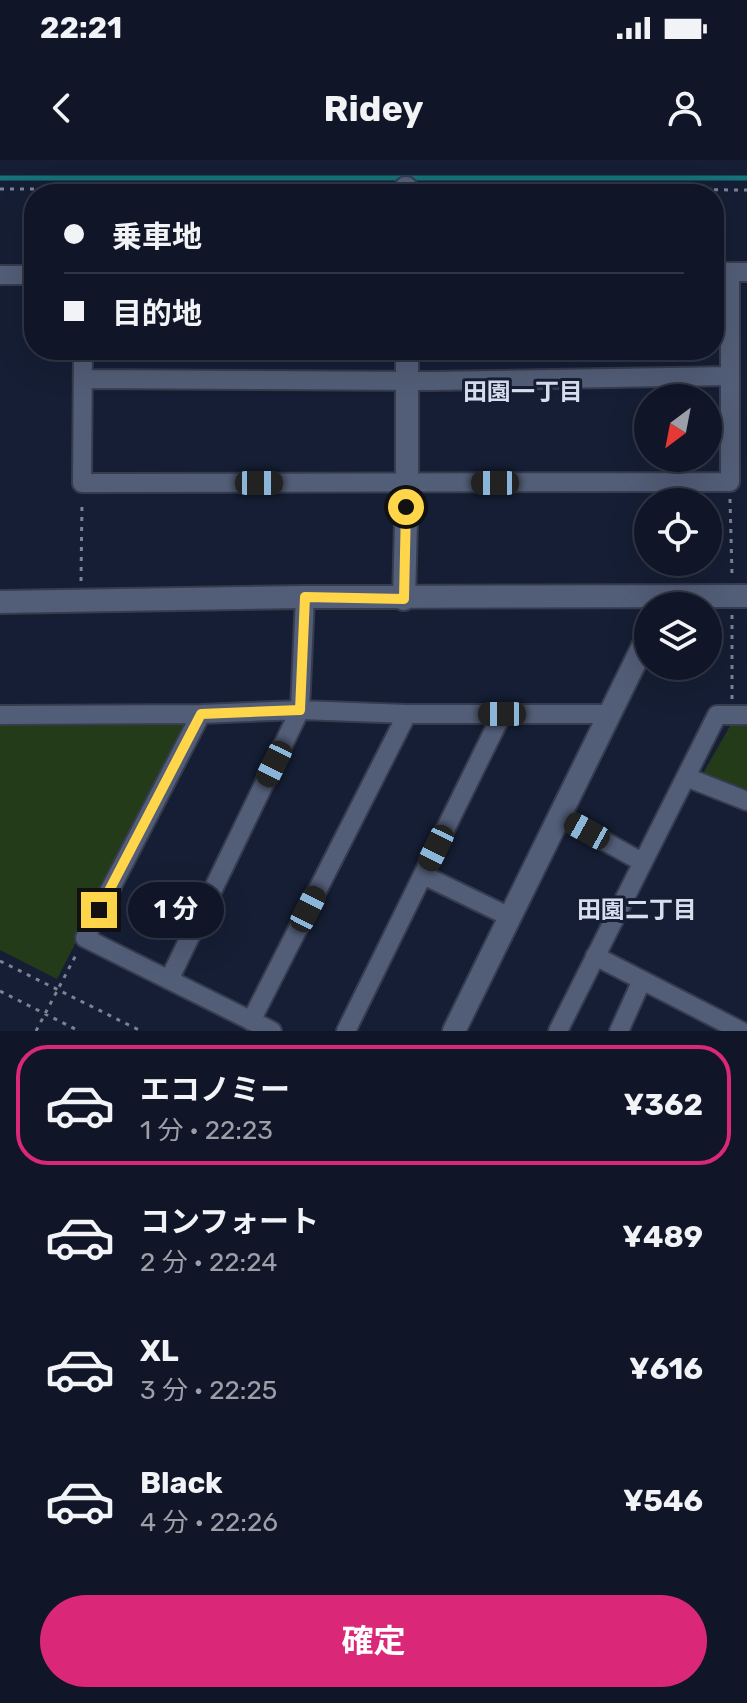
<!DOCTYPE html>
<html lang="ja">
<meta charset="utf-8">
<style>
body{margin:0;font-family:Rubik,"Noto Sans JP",sans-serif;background:#191f2f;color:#f1f3f6;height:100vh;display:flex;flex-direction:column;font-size:30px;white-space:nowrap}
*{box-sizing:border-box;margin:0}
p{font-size:26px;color:#9c9fa7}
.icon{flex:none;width:44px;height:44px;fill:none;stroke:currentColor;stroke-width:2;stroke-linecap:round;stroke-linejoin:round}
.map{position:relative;height:871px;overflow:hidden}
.drawer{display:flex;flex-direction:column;background:#101627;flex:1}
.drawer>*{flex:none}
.hud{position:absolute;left:24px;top:24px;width:700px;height:176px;border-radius:32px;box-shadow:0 8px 32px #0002,0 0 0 2px #303544;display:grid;align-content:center;height:176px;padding:0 40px;background:#101627}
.needle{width:52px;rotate:212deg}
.fabs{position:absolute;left:634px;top:224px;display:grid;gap:16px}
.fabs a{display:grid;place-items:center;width:88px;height:88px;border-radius:50%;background:#101627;box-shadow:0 8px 32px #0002,0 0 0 2px #303544;font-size:40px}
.end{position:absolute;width:36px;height:36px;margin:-18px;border:10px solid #ffd54a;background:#111;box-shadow:0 0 0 4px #111}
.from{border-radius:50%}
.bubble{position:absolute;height:56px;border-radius:28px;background:#101627;box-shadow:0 8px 32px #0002,0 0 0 2px #303544;font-size:26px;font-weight:700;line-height:56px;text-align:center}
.car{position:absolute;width:24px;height:48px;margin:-24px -12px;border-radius:10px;box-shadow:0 0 6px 2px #0007;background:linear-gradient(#222 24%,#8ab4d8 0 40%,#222 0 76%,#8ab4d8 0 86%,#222 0)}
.hud b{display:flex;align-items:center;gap:28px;height:76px;font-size:30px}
.hud b+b{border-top:2px solid #303544}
.hud i{width:20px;height:20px;background:#f1f3f6}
ul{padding:14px 0 0;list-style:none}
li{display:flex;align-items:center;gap:24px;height:120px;margin:0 16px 12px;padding:0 24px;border:4px solid transparent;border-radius:32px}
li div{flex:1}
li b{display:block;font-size:30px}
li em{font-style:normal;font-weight:700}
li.on{border-color:#db2777}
li>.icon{width:72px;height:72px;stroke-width:1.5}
.primary-button{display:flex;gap:16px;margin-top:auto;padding:16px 40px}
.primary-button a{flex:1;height:92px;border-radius:48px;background:#db2777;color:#fff;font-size:32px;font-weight:700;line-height:92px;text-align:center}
.status{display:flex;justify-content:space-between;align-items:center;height:56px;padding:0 40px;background:#101627;direction:ltr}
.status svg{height:22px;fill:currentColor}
header{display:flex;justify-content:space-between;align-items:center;height:104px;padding:0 40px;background:#101627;font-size:36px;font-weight:700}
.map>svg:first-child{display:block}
</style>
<div class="status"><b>22:21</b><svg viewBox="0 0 49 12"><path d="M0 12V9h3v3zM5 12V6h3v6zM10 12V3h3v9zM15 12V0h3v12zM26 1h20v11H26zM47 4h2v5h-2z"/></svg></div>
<header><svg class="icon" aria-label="back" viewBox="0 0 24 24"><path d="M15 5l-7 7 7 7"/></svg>Ridey<svg class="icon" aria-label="person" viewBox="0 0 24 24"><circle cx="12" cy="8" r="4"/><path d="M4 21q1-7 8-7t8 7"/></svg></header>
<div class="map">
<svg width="747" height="871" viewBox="0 0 747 871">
<rect width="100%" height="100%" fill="#151e34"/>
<path fill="#243b1a" d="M 192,558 L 57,819 L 0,790 L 0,563 Z
M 734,559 L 747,559 L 747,632 L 702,615 Z"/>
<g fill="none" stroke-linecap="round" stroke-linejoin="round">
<path stroke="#157278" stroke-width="5" d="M 0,18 L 747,18"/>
<defs>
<path id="minor" d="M 714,112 L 747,112
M 0,115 L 34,115
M 83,190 L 82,323 L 730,322 L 730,112
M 83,219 L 430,221 L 729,216
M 201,554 L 85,778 L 272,871
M 0,555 L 201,554 L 300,550 L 407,554 L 611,554
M 686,617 L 747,641
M 559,656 L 642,702
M 423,715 L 510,757
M 595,796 L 741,871
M 169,820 L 300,550 L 305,437
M 251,861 L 407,554
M 346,871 L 502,554
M 558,871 L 717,555 L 747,555
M 619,871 L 642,820"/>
<path id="tertiary" d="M 406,28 L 406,34
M 404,439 L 407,324 L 407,190
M 0,442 L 305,437 L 747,436
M 454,871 L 648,476"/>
</defs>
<use href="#minor" stroke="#363b4d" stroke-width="22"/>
<use href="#tertiary" stroke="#363b4d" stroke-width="26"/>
<path stroke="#7a8294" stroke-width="3" stroke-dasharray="4 6" stroke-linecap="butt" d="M 424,28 L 747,30
M 0,29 L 388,28
M 730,339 L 732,415
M 81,421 L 82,341
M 732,539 L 732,455
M 0,801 L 141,871
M 0,831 L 79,871
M 36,871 L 77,793"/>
<use href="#minor" stroke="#525d77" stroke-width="18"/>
<use href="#tertiary" stroke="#525d77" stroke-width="22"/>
</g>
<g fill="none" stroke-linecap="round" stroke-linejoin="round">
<path stroke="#ffd54a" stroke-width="10" d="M 99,750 L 201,554 L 300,550 L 305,437 L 404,439 L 406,347"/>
</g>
<g text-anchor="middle" stroke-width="6" stroke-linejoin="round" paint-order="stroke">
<g font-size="24" font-weight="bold" fill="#d7deed" stroke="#151e34">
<text x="523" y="240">田園一丁目</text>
<text x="637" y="758">田園二丁目</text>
</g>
</g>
</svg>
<div class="fabs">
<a><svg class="needle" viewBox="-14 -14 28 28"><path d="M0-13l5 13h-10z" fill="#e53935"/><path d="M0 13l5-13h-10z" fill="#9c9fa7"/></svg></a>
<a><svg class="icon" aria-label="locate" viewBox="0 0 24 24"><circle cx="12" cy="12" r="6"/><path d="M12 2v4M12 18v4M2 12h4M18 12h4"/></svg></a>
<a><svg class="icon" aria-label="layers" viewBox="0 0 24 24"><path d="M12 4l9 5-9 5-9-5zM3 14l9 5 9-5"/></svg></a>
</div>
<i class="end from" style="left:406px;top:347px"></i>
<i class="end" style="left:99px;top:750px"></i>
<div class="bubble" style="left:128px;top:722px;width:96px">1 分</div>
<i class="car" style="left:259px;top:323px;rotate:90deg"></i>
<i class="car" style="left:495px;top:323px;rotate:270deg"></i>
<i class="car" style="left:502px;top:554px;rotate:270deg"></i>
<i class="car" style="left:274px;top:604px;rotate:206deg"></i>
<i class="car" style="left:587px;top:671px;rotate:299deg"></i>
<i class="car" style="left:436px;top:688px;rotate:206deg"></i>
<i class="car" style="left:308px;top:749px;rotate:27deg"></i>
<div class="hud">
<b><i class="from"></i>乗車地</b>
<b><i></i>目的地</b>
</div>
</div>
<section class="drawer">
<ul>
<li class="on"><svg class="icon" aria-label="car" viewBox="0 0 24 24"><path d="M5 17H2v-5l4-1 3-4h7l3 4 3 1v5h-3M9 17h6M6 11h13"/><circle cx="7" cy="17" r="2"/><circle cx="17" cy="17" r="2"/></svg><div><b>エコノミー</b><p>1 分 · 22:23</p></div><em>¥362</em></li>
<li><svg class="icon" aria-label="car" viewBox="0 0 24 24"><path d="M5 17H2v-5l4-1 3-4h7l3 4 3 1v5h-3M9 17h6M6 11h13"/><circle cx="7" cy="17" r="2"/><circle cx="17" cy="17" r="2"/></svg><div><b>コンフォート</b><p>2 分 · 22:24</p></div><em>¥489</em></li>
<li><svg class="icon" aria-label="car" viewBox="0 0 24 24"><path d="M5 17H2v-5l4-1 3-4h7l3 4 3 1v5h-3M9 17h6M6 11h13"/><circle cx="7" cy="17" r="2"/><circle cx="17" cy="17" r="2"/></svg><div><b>XL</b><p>3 分 · 22:25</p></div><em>¥616</em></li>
<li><svg class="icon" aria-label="car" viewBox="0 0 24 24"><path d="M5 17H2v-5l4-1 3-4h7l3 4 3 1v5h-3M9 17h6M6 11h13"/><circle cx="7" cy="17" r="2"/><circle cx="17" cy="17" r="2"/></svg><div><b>Black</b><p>4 分 · 22:26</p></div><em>¥546</em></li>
</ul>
<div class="primary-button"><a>確定</a></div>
</section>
